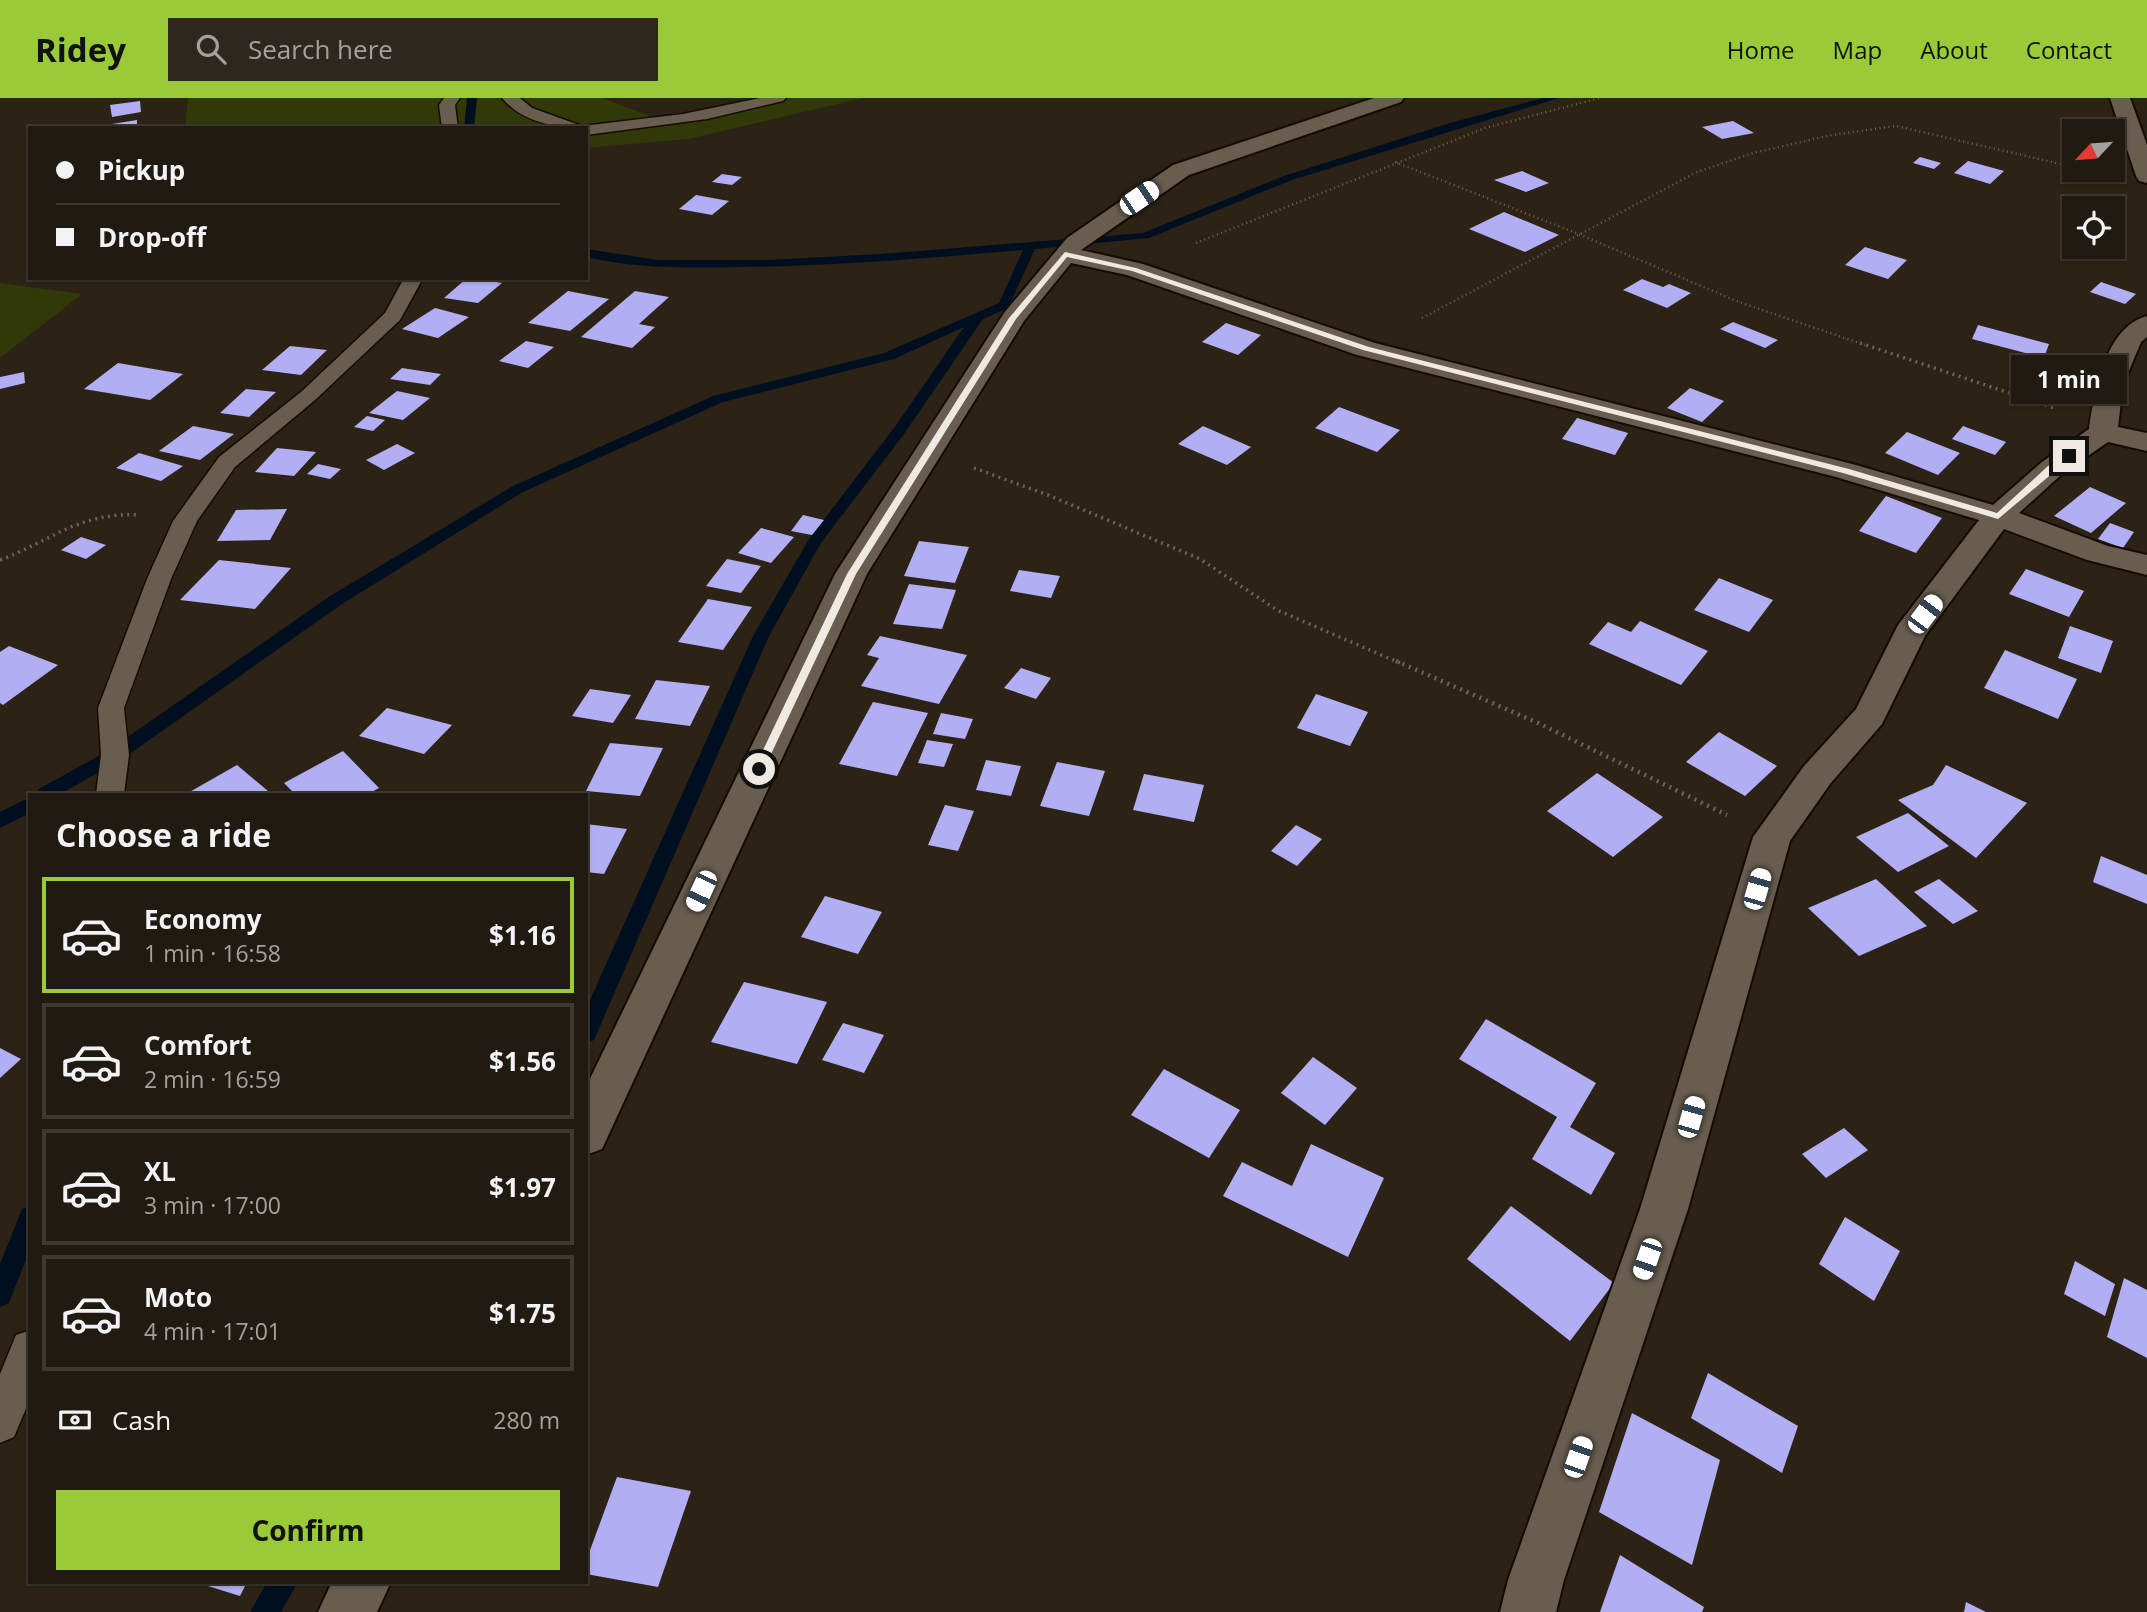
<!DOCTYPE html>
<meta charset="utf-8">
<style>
body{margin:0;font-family:"Open Sans",sans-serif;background:#2d271e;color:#f1f3f6;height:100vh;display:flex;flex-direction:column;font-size:26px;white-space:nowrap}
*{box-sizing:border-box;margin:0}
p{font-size:23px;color:#a2a19f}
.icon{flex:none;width:38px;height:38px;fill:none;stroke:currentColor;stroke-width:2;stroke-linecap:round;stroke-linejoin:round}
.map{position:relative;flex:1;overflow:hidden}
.panel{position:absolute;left:28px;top:695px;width:560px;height:791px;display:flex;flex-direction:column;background:#211a10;border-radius:0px;box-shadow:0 2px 5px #0004,0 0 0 2px #3e3830}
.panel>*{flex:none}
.banner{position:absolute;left:28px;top:28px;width:560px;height:154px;border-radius:0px;box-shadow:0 2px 5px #0004,0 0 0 2px #3e3830;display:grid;align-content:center;height:154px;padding:0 28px;background:#211a10}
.needle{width:46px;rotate:244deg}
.controls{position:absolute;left:2062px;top:21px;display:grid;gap:14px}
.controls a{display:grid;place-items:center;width:63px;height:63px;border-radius:0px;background:#211a10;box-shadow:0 2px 5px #0004,0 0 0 2px #3e3830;font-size:35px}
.end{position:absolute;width:32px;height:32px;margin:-16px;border:9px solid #efe9e1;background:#111;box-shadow:0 0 0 4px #111}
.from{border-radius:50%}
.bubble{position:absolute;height:49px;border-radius:0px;background:#211a10;box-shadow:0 2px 5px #0004,0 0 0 2px #3e3830;font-size:23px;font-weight:700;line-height:49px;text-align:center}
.car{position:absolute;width:21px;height:42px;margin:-21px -10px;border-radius:9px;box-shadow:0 0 5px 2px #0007;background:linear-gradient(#fff 24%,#345 0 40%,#fff 0 76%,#345 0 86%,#fff 0)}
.banner b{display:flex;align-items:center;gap:24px;height:66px;font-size:26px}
.banner b+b{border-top:2px solid #3e3830}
.banner i{width:18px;height:18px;background:#f1f3f6}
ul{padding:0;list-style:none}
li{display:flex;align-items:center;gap:21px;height:116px;margin:0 14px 10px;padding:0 14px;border:4px solid #3e3830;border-radius:0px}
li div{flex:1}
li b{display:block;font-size:26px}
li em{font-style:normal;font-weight:700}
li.on{border-color:#98cb37}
li>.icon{width:63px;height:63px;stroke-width:1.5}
h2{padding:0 28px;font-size:32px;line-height:84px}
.pay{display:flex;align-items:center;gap:18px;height:77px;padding:0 28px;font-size:26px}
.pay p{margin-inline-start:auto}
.button{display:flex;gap:14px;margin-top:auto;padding:14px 28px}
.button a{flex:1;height:80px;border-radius:0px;background:#98cb37;color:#111;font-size:28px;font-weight:700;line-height:80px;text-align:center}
header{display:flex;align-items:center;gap:42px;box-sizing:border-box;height:98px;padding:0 35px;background:#98cb37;color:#111}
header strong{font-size:33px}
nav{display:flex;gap:38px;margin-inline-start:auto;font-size:24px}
.search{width:490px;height:63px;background:#2d271e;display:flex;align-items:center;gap:18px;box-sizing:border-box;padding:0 24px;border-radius:0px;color:#a2a19f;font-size:26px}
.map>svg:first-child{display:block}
</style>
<header>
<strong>Ridey</strong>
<div class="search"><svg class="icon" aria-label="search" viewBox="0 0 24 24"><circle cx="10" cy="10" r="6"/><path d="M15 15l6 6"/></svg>Search here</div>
<nav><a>Home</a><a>Map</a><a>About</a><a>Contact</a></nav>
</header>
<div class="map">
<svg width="2147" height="1514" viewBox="0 0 2147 1514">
<rect width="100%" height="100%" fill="#2c2316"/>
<path fill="#313908" d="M 188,0 L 602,0 L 666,24 L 778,0 L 863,0 L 688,41 L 586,50 L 586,30 L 486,30 L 469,25 L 425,30 L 185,30 Z
M 0,185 L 82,196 L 0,260 Z"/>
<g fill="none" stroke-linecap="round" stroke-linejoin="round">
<path fill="#000f20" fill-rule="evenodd" d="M 467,0 L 477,0 L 474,30 L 464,30 Z
M 1543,0 L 1559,0 L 1292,82 L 1149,140 L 1035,151 L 1008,210 L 983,221 L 904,336 L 821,445 L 769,538 L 594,942 L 586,945 L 586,911 L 753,538 L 809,441 L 894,330 L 964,229 L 894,261 L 723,304 L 523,394 L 342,506 L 121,662 L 60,696 L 37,696 L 39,691 L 109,652 L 330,498 L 513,388 L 713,298 L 884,255 L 999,205 L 1023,152 C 929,160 835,168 740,169 C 689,170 637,171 586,159 L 586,151 L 658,162 L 768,162 L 881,156 L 1143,135 L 1284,78 L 1450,25 Z
M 30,699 L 30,715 L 0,730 L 0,714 Z
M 30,1108 L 30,1151 L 9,1205 L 0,1209 L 0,1166 L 22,1111 Z
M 267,1484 L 298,1484 L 281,1514 L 250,1514 Z"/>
</g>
<path fill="#b1aef3" d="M 140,3 L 141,14 L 112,19 L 110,7 Z
M 137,22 L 137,27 L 113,30 L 112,26 Z
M 1733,23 L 1754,35 L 1722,41 L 1702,29 Z
M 1920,59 L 1941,65 L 1934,71 L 1913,65 Z
M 1968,63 L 2004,73 L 1990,86 L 1954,75 Z
M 1522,73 L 1549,85 L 1526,94 L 1494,82 Z
M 722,76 L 742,79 L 732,87 L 712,84 Z
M 696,97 L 729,103 L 712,117 L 679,111 Z
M 1504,114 L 1559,137 L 1525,154 L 1469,131 Z
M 1865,149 L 1907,162 L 1888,181 L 1845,167 Z
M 467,180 L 472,180 L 502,185 L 478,205 L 444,200 Z
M 1642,181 L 1663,189 L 1669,186 L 1691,195 L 1667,210 L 1623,192 Z
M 2101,184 L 2136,196 L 2125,206 L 2090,194 Z
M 568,193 L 609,201 L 570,233 L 528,225 Z
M 635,193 L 669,199 L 639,226 L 655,229 L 632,250 L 581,239 Z
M 435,210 L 469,219 L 438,240 L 402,231 Z
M 1733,224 L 1778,242 L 1765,250 L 1720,231 Z
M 1226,225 L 1261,237 L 1238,257 L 1202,244 Z
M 1978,227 L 2049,246 L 2044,260 L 1972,241 Z
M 526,243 L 554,249 L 528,270 L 499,263 Z
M 290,248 L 327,252 L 301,277 L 262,272 Z
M 118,265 L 183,276 L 150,302 L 84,291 Z
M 402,270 L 441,276 L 430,287 L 390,281 Z
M 24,274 L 25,285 L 0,291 L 0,279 Z
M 1690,290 L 1724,303 L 1702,324 L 1667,310 Z
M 246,291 L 276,294 L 249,319 L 220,315 Z
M 397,293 L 430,300 L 403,322 L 369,315 Z
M 1339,309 L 1400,332 L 1377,354 L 1315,330 Z
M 367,318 L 385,322 L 373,333 L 354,329 Z
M 1577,320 L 1628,335 L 1615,357 L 1562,341 Z
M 193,328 L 234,336 L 200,362 L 159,353 Z
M 1203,328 L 1251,349 L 1227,367 L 1178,346 Z
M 1963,328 L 2006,344 L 1995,357 L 1952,341 Z
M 1907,334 L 1960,355 L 1938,377 L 1885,355 Z
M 397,346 L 415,355 L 384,372 L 366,362 Z
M 277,350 L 316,354 L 294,378 L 255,374 Z
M 139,355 L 183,368 L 161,383 L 116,370 Z
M 318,366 L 341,371 L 330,381 L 307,376 Z
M 2090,389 L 2126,405 L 2091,435 L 2054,418 Z
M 1886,398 L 1942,420 L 1916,455 L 1859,433 Z
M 287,411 L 270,442 L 217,443 L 236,412 Z
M 803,417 L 824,422 L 812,437 L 791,433 Z
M 2110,425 L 2134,434 L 2123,450 L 2098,441 Z
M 761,430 L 794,439 L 771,465 L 738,455 Z
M 81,439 L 106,447 L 86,461 L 61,452 Z
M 919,443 L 969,449 L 955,485 L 904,478 Z
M 727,461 L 761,468 L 741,495 L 706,488 Z
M 219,462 L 291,470 L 255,511 L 180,502 Z
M 2026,471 L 2084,493 L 2069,519 L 2009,496 Z
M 1019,472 L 1060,478 L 1051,500 L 1010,493 Z
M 1719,480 L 1773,502 L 1749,534 L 1694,512 Z
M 909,486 L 956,492 L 942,531 L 893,526 Z
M 708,501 L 752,509 L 723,552 L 678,544 Z
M 1640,523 L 1708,553 L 1681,587 L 1589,546 L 1608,524 L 1631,534 Z
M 2070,528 L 2113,543 L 2101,575 L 2058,560 Z
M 880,538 L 967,557 L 939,606 L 861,588 L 879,560 L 867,557 Z
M 9,548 L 58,567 L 3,607 L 0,605 L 0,554 Z
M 2005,552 L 2077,581 L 2058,621 L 1984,590 Z
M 1021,570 L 1051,580 L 1036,601 L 1004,590 Z
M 656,582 L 710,588 L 690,628 L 635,621 Z
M 590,591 L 631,597 L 613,625 L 572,618 Z
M 1316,596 L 1368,614 L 1350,648 L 1297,630 Z
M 873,604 L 928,615 L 897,678 L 839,666 Z
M 387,610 L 452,627 L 424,656 L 359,638 Z
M 941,615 L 973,621 L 965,641 L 933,636 Z
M 1719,634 L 1777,668 L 1745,698 L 1686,664 Z
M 927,642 L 953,646 L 944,669 L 918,665 Z
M 610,645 L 663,650 L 640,698 L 586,693 Z
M 343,653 L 379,690 L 368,696 L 295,696 L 284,685 Z
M 986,662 L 1021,668 L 1011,698 L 976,692 Z
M 1057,664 L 1105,673 L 1089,718 L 1040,708 Z
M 237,667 L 268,693 L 262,696 L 186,696 Z
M 1946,667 L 2027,705 L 1976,760 L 1898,702 L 1933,687 Z
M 1597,675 L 1663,719 L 1613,759 L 1547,713 Z
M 1144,676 L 1204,687 L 1194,724 L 1133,712 Z
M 945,707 L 974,713 L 958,753 L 928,747 Z
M 1908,715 L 1949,748 L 1898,774 L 1856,739 Z
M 586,726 L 627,731 L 604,776 L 586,774 Z
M 1296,727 L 1322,741 L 1297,768 L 1271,753 Z
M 2101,758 L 2147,777 L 2147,806 L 2093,784 Z
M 1876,781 L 1927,828 L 1859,858 L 1808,810 Z
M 1939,781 L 1978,813 L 1953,826 L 1914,794 Z
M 825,798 L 882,814 L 858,856 L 801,839 Z
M 744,884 L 827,904 L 797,966 L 711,944 Z
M 1486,921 L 1596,985 L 1570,1029 L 1615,1055 L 1591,1097 L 1532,1061 L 1557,1019 L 1459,961 Z
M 843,925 L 884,937 L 864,975 L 822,962 Z
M 0,950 L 21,961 L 0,980 Z
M 1313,959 L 1357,990 L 1325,1027 L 1281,995 Z
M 1164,971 L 1240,1012 L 1209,1060 L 1131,1017 Z
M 1844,1030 L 1868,1052 L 1826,1080 L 1802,1056 Z
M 1311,1046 L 1384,1080 L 1348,1159 L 1223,1098 L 1242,1064 L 1292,1088 Z
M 1511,1108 L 1614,1185 L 1570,1243 L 1467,1161 Z
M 1845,1119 L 1900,1153 L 1874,1203 L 1819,1166 Z
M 2075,1163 L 2115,1186 L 2105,1218 L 2064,1196 Z
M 2124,1180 L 2147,1192 L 2147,1260 L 2107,1239 Z
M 1708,1275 L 1798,1328 L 1782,1375 L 1691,1320 Z
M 1632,1315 L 1720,1362 L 1692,1467 L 1599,1414 Z
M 617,1379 L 691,1393 L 658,1489 L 586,1476 L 586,1463 Z
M 1620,1457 L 1704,1509 L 1702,1514 L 1600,1514 Z
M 195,1484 L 247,1484 L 240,1498 Z
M 1966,1504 L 1986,1514 L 1964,1514 Z"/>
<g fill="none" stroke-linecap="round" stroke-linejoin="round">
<defs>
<path id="lane" d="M 444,0 L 460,0 L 455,7 L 458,30 L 442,30 L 439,7 Z
M 502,0 L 520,0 L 532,10 L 582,28 L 683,16 L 760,0 L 786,0 L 783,3 L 707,21 L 586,37 L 586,30 C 556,30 523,25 502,0 Z
M 404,180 L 423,180 L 400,222 L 315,302 L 235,369 L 197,423 L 171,481 L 124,610 L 129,657 L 124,696 L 96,696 L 101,657 L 98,610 L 147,481 L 173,423 L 219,359 L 301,294 L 385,215 Z
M 30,1232 L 30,1301 L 14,1339 L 0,1345 L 0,1276 L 16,1237 Z"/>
<path id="street" d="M 1374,0 L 1404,0 L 1401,4 L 1189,77 L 1081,152 L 1143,166 L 1375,245 L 1856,367 L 1993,407 L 2042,364 L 2089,331 C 2094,295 2105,229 2147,218 L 2147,239 L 2141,244 L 2123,287 L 2118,329 L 2147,335 L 2147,353 L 2108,344 L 2062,376 L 2019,415 L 2108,448 L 2147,457 L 2147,477 L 2087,462 L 2004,431 L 1925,538 L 1882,626 L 1830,686 L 1790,743 L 1688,1111 L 1564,1482 L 1556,1514 L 1500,1514 L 1508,1482 L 1640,1111 L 1753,739 L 1804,668 L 1856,611 L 1898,527 L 1979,422 L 1836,379 L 1357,257 L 1127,177 L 1071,165 L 1024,223 L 867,476 L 602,1051 L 586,1057 L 586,989 L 835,476 L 1004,215 L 1067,140 L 1173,67 Z
M 2110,0 L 2130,0 L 2147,47 L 2147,85 L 2139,83 L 2136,78 Z
M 332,1484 L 391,1484 L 377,1514 L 318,1514 Z"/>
</defs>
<use href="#lane" stroke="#140c03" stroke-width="3"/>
<use href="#street" stroke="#140c03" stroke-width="4"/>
<path stroke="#6c6458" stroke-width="2.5" stroke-dasharray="1 3.5" stroke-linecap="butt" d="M 1395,64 L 1576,135 L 1739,204 L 1865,247
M 2084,72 L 2097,75
M 1196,145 L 1485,30 L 1600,0
M 1422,220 L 1697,74 L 1753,55 L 1832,37 L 1896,28 L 2074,69"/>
<path stroke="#6c6458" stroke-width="3.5" stroke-dasharray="2 4.5" stroke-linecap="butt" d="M 1860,245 L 2057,311
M 974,370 L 1048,397 L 1200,461 L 1277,512 L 1400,565
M 0,462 C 53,442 79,414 139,417"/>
<path stroke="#6c6458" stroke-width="4.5" stroke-dasharray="2 5" stroke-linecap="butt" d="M 1396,563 L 1538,625 L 1727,717"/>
<use href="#lane" fill="#685d4f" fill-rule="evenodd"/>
<use href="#street" fill="#685d4f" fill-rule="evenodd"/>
</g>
<path fill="#efe9e1" d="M 1065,154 L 1136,170 L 1369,249 L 1849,371 L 1997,415 L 2048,368 L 2066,356 L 2073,358 L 1998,421 L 1843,375 L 1363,252 L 1132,173 L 1067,159 L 1016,221 L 856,476 L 764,671 L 763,674 L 755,674 L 754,671 L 847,476 L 1009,220 Z"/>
</svg>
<div class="controls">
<a><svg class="needle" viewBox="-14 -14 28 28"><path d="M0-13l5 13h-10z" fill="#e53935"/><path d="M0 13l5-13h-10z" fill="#a2a19f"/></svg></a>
<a><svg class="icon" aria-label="locate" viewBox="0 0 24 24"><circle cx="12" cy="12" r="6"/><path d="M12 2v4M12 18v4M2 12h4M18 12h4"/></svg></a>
</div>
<i class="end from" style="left:759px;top:671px"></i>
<i class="end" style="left:2069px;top:358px"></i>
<div class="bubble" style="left:2011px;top:257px;width:116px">1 min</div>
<i class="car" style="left:1139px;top:100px;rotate:56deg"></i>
<i class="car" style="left:1925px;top:516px;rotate:37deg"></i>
<i class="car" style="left:1757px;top:791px;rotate:16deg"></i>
<i class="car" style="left:701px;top:793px;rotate:205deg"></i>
<i class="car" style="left:1691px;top:1019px;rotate:16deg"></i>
<i class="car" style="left:1647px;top:1161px;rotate:199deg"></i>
<i class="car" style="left:1578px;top:1359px;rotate:19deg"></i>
<div class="banner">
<b><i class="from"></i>Pickup</b>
<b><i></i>Drop-off</b>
</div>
<section class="panel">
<h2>Choose a ride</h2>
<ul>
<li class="on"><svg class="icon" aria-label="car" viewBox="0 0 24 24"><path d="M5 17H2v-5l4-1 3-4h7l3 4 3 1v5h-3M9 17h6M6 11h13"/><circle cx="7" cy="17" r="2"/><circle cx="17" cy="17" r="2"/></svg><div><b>Economy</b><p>1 min · 16:58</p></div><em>$1.16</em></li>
<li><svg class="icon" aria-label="car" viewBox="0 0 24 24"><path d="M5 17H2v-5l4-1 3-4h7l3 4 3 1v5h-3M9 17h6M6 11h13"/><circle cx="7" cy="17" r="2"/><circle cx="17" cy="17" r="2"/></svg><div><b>Comfort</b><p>2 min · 16:59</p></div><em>$1.56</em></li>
<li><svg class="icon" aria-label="car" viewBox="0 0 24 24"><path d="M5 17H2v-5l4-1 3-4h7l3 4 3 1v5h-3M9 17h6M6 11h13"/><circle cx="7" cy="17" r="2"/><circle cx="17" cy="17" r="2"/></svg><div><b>XL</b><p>3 min · 17:00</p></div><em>$1.97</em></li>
<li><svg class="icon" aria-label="car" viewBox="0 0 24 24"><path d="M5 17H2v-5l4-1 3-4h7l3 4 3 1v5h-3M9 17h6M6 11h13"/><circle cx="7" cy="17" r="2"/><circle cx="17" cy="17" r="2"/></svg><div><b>Moto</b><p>4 min · 17:01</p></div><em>$1.75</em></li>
</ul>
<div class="pay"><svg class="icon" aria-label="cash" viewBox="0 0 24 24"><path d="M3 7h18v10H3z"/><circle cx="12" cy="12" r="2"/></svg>Cash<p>280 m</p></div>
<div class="button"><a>Confirm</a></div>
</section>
</div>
